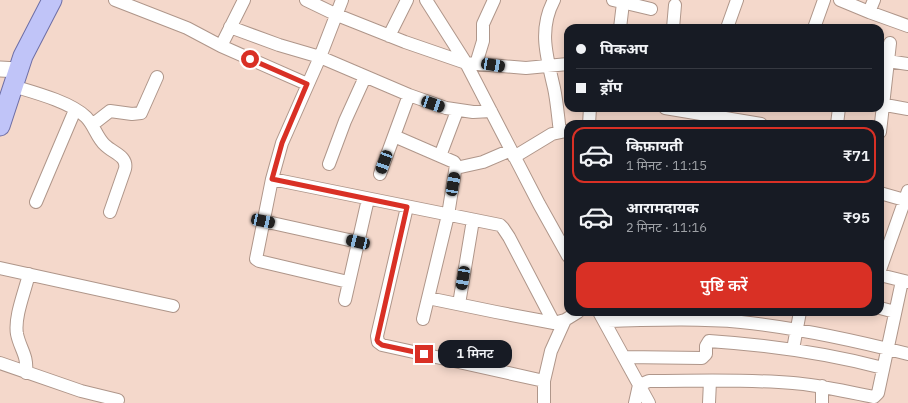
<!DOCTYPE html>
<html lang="hi">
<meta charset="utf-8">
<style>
body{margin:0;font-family:"IBM Plex Sans","Noto Sans Devanagari",sans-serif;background:#242831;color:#f1f3f6;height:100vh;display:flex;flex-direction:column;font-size:15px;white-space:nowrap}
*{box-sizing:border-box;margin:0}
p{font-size:13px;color:#9ea1a6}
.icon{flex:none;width:22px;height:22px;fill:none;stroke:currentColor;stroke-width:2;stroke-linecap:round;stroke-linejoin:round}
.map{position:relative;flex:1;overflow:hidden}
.sheet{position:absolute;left:564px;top:120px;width:320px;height:196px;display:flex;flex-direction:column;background:#171b24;border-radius:12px;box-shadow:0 2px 10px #0003}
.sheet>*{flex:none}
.hud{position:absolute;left:564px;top:24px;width:320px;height:88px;border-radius:12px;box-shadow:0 2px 10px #0003;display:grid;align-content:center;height:88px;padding:0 12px;background:#171b24}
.end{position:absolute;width:18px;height:18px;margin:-9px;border:5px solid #d93025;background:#fff;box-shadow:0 0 0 2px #fff}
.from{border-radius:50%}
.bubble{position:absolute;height:28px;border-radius:12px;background:#171b24;box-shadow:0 2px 10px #0003;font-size:13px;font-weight:600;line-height:28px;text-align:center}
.car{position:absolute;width:12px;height:24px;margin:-12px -6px;border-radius:5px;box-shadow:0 0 3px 1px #0007;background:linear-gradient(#222 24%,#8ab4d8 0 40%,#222 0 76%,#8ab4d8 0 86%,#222 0)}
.hud b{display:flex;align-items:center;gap:14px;height:38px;font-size:15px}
.hud b+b{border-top:1px solid #363941}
.hud i{width:10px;height:10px;background:#f1f3f6}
ul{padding:7px 0 0;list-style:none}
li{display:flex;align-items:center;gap:12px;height:56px;margin:0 8px 6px;padding:0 4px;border:2px solid transparent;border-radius:12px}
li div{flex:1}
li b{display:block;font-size:15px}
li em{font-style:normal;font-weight:600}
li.active{border-color:#d93025}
li>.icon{width:36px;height:36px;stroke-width:1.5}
.action{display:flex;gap:8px;margin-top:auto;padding:8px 12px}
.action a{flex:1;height:46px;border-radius:12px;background:#d93025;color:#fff;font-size:16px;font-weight:600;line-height:46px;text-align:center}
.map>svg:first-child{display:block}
</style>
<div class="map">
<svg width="908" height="403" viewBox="0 0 908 403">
<rect width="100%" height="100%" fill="#f4d8cb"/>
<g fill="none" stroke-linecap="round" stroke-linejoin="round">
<defs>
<path id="minor" d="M 115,0 L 187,28 L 221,46 L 307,84
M 306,0 L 337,15 L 405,42 L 466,63 L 526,68 L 568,64
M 342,0 L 320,57 L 282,143 L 272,179 L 256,259 L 259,261 L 348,282
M 426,0 L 466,63 L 539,204 L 568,256
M 554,0 C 538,30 547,57 554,88 C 557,102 558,117 560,132
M 613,0 L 651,9
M 840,0 L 869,12 L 908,26
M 869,12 L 874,0
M 230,27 L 279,45 L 320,57 L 409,95 L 446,108 L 473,112 L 491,111
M 620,28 L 623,3
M 673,28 L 675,5
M 727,28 L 737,0
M 814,28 L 824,0
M 389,36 L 407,0
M 221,46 L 244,0
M 881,60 L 908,64
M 476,64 L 483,41 L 483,24 L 494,0
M 13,86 C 33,92 71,102 86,117 C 94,125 97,138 105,145 C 113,153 128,156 125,169 L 110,212
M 880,104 L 908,109
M 665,108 L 761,124
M 589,124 L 590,108
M 837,124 L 839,108
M 92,125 L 110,111 L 132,114 L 141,113 L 157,77
M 880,132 L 890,43
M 394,136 L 454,162 L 456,165 L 448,215 L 423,319
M 440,156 L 457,111
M 514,157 L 552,134 L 566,131
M 329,164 L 345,121 L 365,77
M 456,168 L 483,162 L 511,150
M 380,174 L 409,95
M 272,179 L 500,225 L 503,228 L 509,237 L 554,323
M 880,193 L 908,201
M 36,202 L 75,110
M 407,207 L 377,336 L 378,342 L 382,345 L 544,381
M 263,221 L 358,242
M 0,268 L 173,306
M 880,270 L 908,191
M 880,275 L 908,282
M 428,298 L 496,312 L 554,323 L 565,320 L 578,312
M 345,300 L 368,199
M 459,304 L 473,220
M 880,308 L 895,312
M 599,312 L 649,403
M 604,321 C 649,320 695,318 741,322 C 798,328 853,340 908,354
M 793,349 L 800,312
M 624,357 L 702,358 L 706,354 L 706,346 L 709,341 C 768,345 826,353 883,368
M 0,363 L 81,391 L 118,400
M 26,373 C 28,355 20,349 17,334 C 14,317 25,291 29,274
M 544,403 L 544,381 L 551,351 L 565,320
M 635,403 L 639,385 L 649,381 C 697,381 745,379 793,383 C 820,385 847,392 874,397 L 878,393 L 902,281
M 709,403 L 710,381
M 822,403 L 822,386"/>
<path id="tertiary" d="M 0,69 L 18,70"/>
<path id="primary" d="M 0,126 L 23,56 L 52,0"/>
</defs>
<use href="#minor" stroke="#af968a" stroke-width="14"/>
<use href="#tertiary" stroke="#af968a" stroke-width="17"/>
<use href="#primary" stroke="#6d6ea5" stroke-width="21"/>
<use href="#minor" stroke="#fff" stroke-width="12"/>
<use href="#tertiary" stroke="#fff" stroke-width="15"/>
<use href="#primary" stroke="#c0c4f8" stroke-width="19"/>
</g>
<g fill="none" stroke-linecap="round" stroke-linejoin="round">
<path stroke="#d93025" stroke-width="5" d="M 250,59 L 307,84 L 282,143 L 272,179 L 407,207 L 377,340 L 378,342 L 382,345 L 424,354"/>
</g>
</svg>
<i class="end from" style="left:250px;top:59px"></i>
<i class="end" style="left:424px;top:354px"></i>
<div class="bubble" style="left:438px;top:340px;width:74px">1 मिनट</div>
<i class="car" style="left:493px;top:65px;rotate:100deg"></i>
<i class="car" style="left:433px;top:104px;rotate:109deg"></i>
<i class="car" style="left:384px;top:162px;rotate:200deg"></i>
<i class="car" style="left:453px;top:184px;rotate:10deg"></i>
<i class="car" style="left:263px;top:221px;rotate:102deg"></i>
<i class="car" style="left:358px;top:242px;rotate:283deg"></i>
<i class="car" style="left:463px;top:278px;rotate:189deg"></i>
<div class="hud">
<b><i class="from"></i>पिकअप</b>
<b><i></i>ड्रॉप</b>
</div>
<section class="sheet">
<ul>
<li class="active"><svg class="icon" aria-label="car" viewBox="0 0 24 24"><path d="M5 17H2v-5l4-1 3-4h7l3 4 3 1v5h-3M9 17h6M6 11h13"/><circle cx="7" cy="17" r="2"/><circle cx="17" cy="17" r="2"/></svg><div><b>किफ़ायती</b><p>1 मिनट · 11:15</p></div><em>₹71</em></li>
<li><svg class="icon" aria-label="car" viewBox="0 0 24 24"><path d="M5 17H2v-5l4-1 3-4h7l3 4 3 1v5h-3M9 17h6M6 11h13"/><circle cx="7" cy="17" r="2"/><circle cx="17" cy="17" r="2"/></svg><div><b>आरामदायक</b><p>2 मिनट · 11:16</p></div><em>₹95</em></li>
</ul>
<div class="action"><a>पुष्टि करें</a></div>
</section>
</div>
